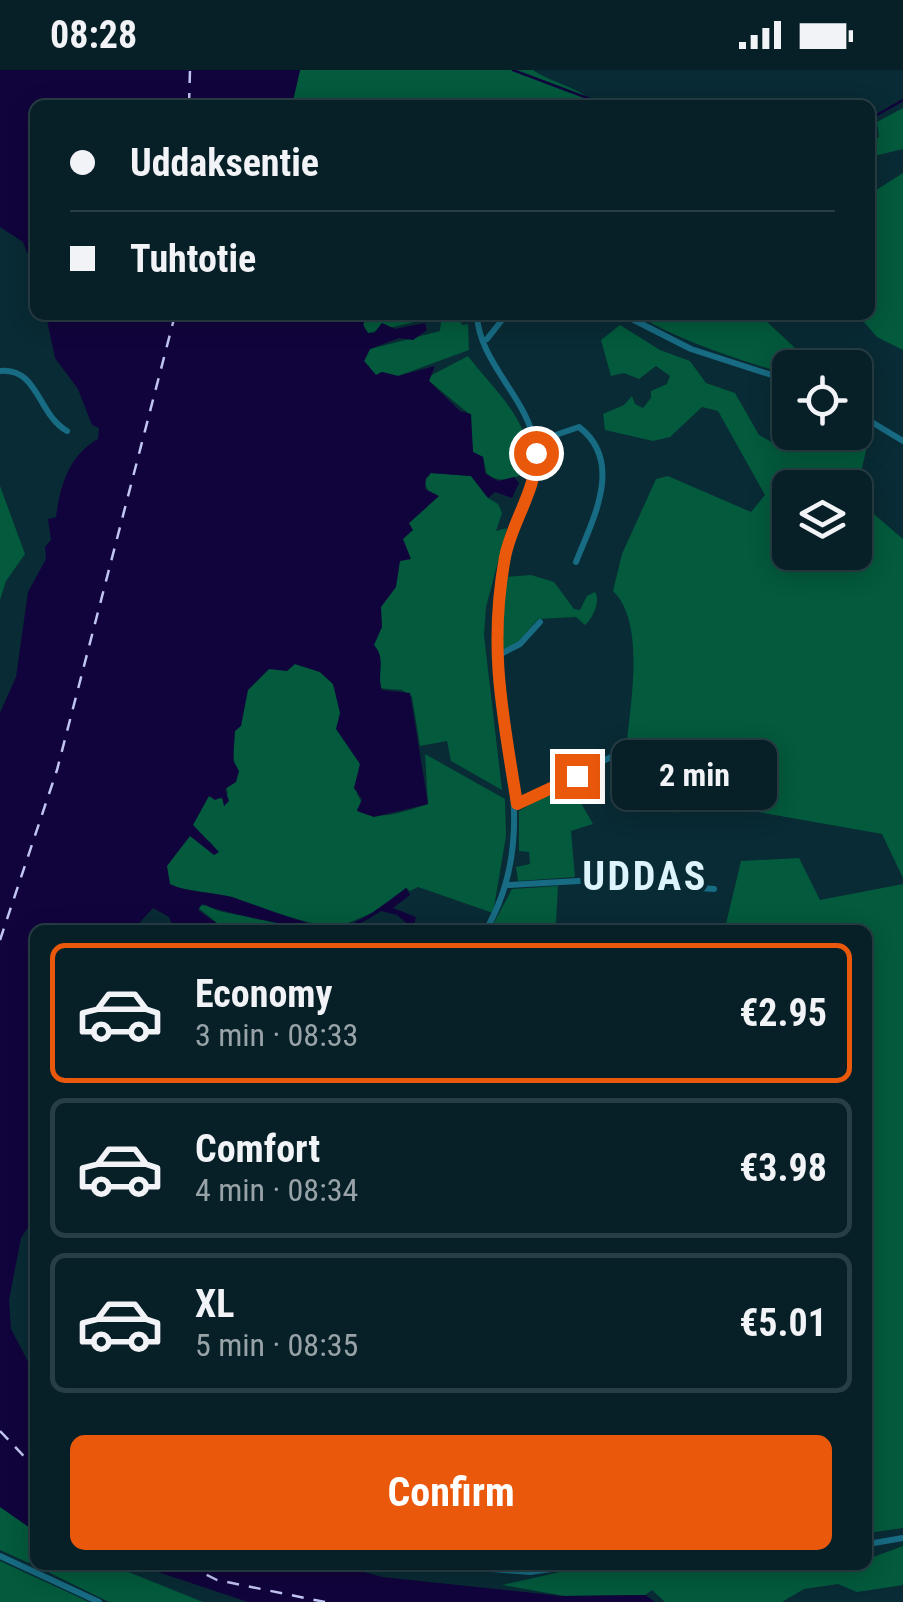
<!DOCTYPE html>
<meta charset="utf-8">
<style>
body{margin:0;font-family:"Roboto Condensed",sans-serif;background:#102830;color:#f1f3f6;height:100vh;display:flex;flex-direction:column;font-size:38px;white-space:nowrap}
*{box-sizing:border-box;margin:0}
p{font-size:32px;color:#98a3a8}
.icon{flex:none;width:55px;height:55px;fill:none;stroke:currentColor;stroke-width:2;stroke-linecap:round;stroke-linejoin:round}
.map{position:relative;flex:1;overflow:hidden}
.drawer{position:absolute;left:30px;top:855px;width:842px;height:645px;display:flex;flex-direction:column;background:#072028;border-radius:15px;box-shadow:0 5px 25px #0003,0 0 0 2px #283e45}
.drawer>*{flex:none}
.hud{position:absolute;left:30px;top:30px;width:845px;height:220px;border-radius:15px;box-shadow:0 5px 25px #0003,0 0 0 2px #283e45;display:grid;align-content:center;height:220px;padding:0 40px;background:#072028}
.fabs{position:absolute;left:772px;top:280px;display:grid;gap:20px}
.fabs a{display:grid;place-items:center;width:100px;height:100px;border-radius:15px;background:#072028;box-shadow:0 5px 25px #0003,0 0 0 2px #283e45;font-size:50px}
.end{position:absolute;width:45px;height:45px;margin:-22px;border:12px solid #ea580c;background:#fff;box-shadow:0 0 0 5px #fff}
.from{border-radius:50%}
.bubble{position:absolute;height:70px;border-radius:15px;background:#072028;box-shadow:0 5px 25px #0003,0 0 0 2px #283e45;font-size:32px;font-weight:700;line-height:70px;text-align:center}
.hud b{display:flex;align-items:center;gap:35px;height:95px;font-size:38px}
.hud b+b{border-top:2px solid #283e45}
.hud i{width:25px;height:25px;background:#f1f3f6}
ul{padding:18px 0 0;list-style:none}
li{display:flex;align-items:center;gap:30px;height:140px;margin:0 20px 15px;padding:0 20px;border:5px solid #283e45;border-radius:15px}
li div{flex:1}
li b{display:block;font-size:38px}
li em{font-style:normal;font-weight:700}
li.on{border-color:#ea580c}
li>.icon{width:90px;height:90px;stroke-width:1.5}
.primary-button{display:flex;gap:20px;margin-top:auto;padding:20px 40px}
.primary-button a{flex:1;height:115px;border-radius:15px;background:#ea580c;color:#fff;font-size:40px;font-weight:700;line-height:115px;text-align:center}
.status{display:flex;justify-content:space-between;align-items:center;height:70px;padding:0 50px;background:#072028;direction:ltr}
.status svg{height:28px;fill:currentColor}
.map>svg:first-child{display:block}
</style>
<div class="status"><b>08:28</b><svg viewBox="0 0 49 12"><path d="M0 12V9h3v3zM5 12V6h3v6zM10 12V3h3v9zM15 12V0h3v12zM26 1h20v11H26zM47 4h2v5h-2z"/></svg></div>
<div class="map">
<svg width="903" height="1532" viewBox="0 0 903 1532">
<rect width="100%" height="100%" fill="#092b35"/>
<path fill="#035a3c" fill-rule="evenodd" d="M 300,0 L 533,0 C 550,13 585,18 594,35 L 292,35 Z
M 903,38 L 903,79 L 870,87 L 870,73 L 879,67 L 877,52 Z
M 903,103 L 903,280 L 877,267 L 858,245 L 870,245 L 870,124 Z
M 348,245 L 444,245 L 368,263 L 362,252 Z
M 450,245 L 458,246 L 462,255 L 468,254 L 469,280 L 398,306 L 382,302 L 376,305 L 364,291 L 370,279 L 440,261 L 441,252 Z
M 637,245 L 760,245 L 794,277 L 790,305 C 736,289 685,273 637,245 Z
M 620,255 L 660,280 L 690,291 L 706,313 L 735,323 L 759,365 L 779,376 L 790,358 L 790,362 L 850,363 L 868,372 L 855,428 L 903,469 L 903,808 L 882,764 L 752,741 L 694,723 L 677,743 L 636,675 L 627,671 C 631,629 645,552 613,521 L 622,484 L 656,409 L 668,406 L 751,442 L 765,425 L 718,341 L 702,337 L 670,367 L 653,371 L 605,360 L 603,344 L 624,335 L 632,326 L 635,334 L 643,338 L 651,328 L 651,321 L 667,314 L 670,306 L 656,296 L 639,309 L 624,303 L 611,306 L 601,270 ZM 790,418 L 855,418 L 855,482 L 790,482 Z
M 468,286 C 493,319 535,354 529,400 C 515,409 503,414 487,405 L 483,387 L 473,382 L 468,343 L 429,311 L 428,307 Z
M 431,403 L 471,406 L 488,428 L 498,434 L 502,443 L 496,461 L 507,458 L 486,537 L 484,565 L 502,720 L 451,691 L 447,671 L 420,676 L 412,627 L 402,620 L 375,618 L 260,512 L 409,453 L 427,437 L 430,424 L 424,412 Z
M 0,416 L 25,484 L 6,511 L 0,530 Z
M 531,505 L 554,512 L 574,539 L 580,540 L 587,526 L 595,522 C 601,531 593,548 585,555 L 576,547 L 538,549 L 516,575 L 502,579 L 506,507 Z
M 295,594 L 320,602 L 333,614 L 360,694 L 357,724 L 362,733 L 357,739 C 374,754 409,740 428,734 L 425,684 L 505,729 L 506,766 L 493,843 L 418,817 L 410,821 L 406,818 L 386,837 L 334,859 L 245,835 L 233,827 L 167,816 L 162,782 L 172,757 L 192,766 L 215,785 L 212,774 L 192,757 L 196,724 L 223,729 L 228,723 L 226,717 L 236,711 L 233,677 L 183,677 L 269,599 Z
M 569,712 L 593,754 L 571,761 L 575,807 L 518,811 L 516,797 L 530,794 L 529,782 L 519,781 L 519,741 Z
M 799,788 L 820,830 L 903,814 L 903,1458 L 868,1463 L 868,860 L 712,860 L 725,858 L 741,791 Z
M 558,816 L 556,853 L 551,860 L 490,860 L 512,819 Z
M 207,835 C 223,849 286,845 314,860 L 226,860 L 196,836 Z
M 0,1425 L 35,1451 L 35,1482 L 29,1493 L 0,1480 Z
M 903,1476 L 903,1515 L 857,1522 L 838,1514 L 804,1519 L 782,1532 L 665,1532 L 652,1520 L 645,1525 L 565,1526 L 502,1515 L 591,1495 L 662,1495 L 668,1500 L 703,1495 L 868,1495 L 868,1489 Z
M 0,1491 L 89,1532 L 0,1532 Z
M 48,1495 L 111,1495 L 203,1532 L 109,1532 L 46,1501 Z"/>
<path fill="#11043d" d="M 0,0 L 300,0 L 292,35 L 35,35 L 35,203 L 23,172 L 0,157 Z
M 46,245 L 366,245 L 363,256 L 368,263 L 374,263 L 382,253 L 395,259 L 425,253 L 427,260 L 413,270 L 399,268 L 370,279 L 364,291 L 376,305 L 382,302 L 398,306 L 435,296 L 429,311 L 460,341 L 471,344 L 473,382 L 483,387 L 485,403 L 498,411 L 514,407 L 519,413 L 512,428 L 495,422 L 488,428 L 471,406 L 431,403 L 426,408 L 425,419 L 439,426 L 409,453 L 413,460 L 403,469 L 411,489 L 400,491 L 396,517 L 381,537 L 382,557 L 374,575 C 387,590 376,604 382,620 L 410,623 L 428,734 L 374,747 L 357,741 L 362,729 L 354,718 L 360,694 L 336,659 L 340,643 L 333,614 L 320,602 L 295,594 L 287,601 L 269,599 L 248,620 L 241,656 L 235,661 L 233,690 L 239,701 L 236,712 L 225,719 L 229,731 L 224,736 L 222,727 L 215,730 L 209,726 L 193,755 L 219,782 L 214,785 L 190,766 L 167,796 L 170,814 C 188,823 215,822 235,828 C 249,833 322,860 333,859 C 361,855 385,833 406,818 L 410,825 L 393,838 L 416,847 L 413,859 L 397,845 L 381,841 C 369,849 352,859 339,860 C 315,863 223,843 202,834 L 198,840 L 226,860 L 174,860 L 169,847 L 153,838 L 133,860 L 35,860 L 35,1147 L 21,1168 L 9,1230 L 11,1259 L 35,1305 L 33,1460 L 0,1437 L 0,643 L 16,607 L 28,522 L 46,489 L 45,477 L 51,470 L 48,449 L 56,447 C 60,417 68,386 98,369 L 99,358 L 92,355 L 78,319 L 55,288 Z
M 137,1495 L 339,1495 L 382,1507 L 561,1526 L 645,1525 L 655,1532 L 248,1532 Z"/>
<g fill="none" stroke-linecap="round" stroke-linejoin="round">
<path stroke="#11043d" stroke-width="2.5" d="M 513,0 L 606,35
M 870,49 L 903,30
M 870,51 L 876,59 L 870,69"/>
<path stroke="#c1c5f1" stroke-width="2.5" stroke-dasharray="12 10" stroke-linecap="butt" d="M 189,35 L 190,0
M 0,870 L 57,700 L 175,245
M 0,1361 L 35,1398
M 187,1495 L 217,1510 L 325,1532"/>
<path stroke="#176b83" stroke-width="6" d="M 477,245 C 479,293 529,329 535,376 C 540,410 519,439 510,471 C 503,493 502,516 499,539 C 488,652 547,754 486,860
M 624,245 L 691,279 L 790,311
M 487,269 L 506,245
M 0,301 C 39,298 37,344 67,361
M 855,342 L 903,371
M 535,372 L 579,357 C 625,392 592,451 576,492
M 495,587 L 520,574 L 540,552
M 517,734 L 631,677
M 509,815 L 596,810 L 714,819
M 868,1474 L 903,1468
M 0,1486 L 99,1532
M 442,1495 L 530,1502 L 580,1495"/>
</g>
<g fill="none" stroke-linecap="round" stroke-linejoin="round">
<path stroke="#ea580c" stroke-width="12" d="M 536,383 C 537,420 512,451 505,487 C 488,580 503,644 517,734 L 577,706"/>
</g>
<g text-anchor="middle" stroke-width="8" stroke-linejoin="round" paint-order="stroke">
<g font-size="40" font-weight="bold" letter-spacing="2.5" fill="#ddf4fc" stroke="#092b35">
<text x="645" y="820">UDDAS</text>
</g>
</g>
</svg>
<div class="fabs">
<a><svg class="icon" aria-label="locate" viewBox="0 0 24 24"><circle cx="12" cy="12" r="6"/><path d="M12 2v4M12 18v4M2 12h4M18 12h4"/></svg></a>
<a><svg class="icon" aria-label="layers" viewBox="0 0 24 24"><path d="M12 4l9 5-9 5-9-5zM3 14l9 5 9-5"/></svg></a>
</div>
<i class="end from" style="left:536px;top:383px"></i>
<i class="end" style="left:577px;top:706px"></i>
<div class="bubble" style="left:612px;top:670px;width:165px">2 min</div>
<div class="hud">
<b><i class="from"></i>Uddaksentie</b>
<b><i></i>Tuhtotie</b>
</div>
<section class="drawer">
<ul>
<li class="on"><svg class="icon" aria-label="car" viewBox="0 0 24 24"><path d="M5 17H2v-5l4-1 3-4h7l3 4 3 1v5h-3M9 17h6M6 11h13"/><circle cx="7" cy="17" r="2"/><circle cx="17" cy="17" r="2"/></svg><div><b>Economy</b><p>3 min · 08:33</p></div><em>€2.95</em></li>
<li><svg class="icon" aria-label="car" viewBox="0 0 24 24"><path d="M5 17H2v-5l4-1 3-4h7l3 4 3 1v5h-3M9 17h6M6 11h13"/><circle cx="7" cy="17" r="2"/><circle cx="17" cy="17" r="2"/></svg><div><b>Comfort</b><p>4 min · 08:34</p></div><em>€3.98</em></li>
<li><svg class="icon" aria-label="car" viewBox="0 0 24 24"><path d="M5 17H2v-5l4-1 3-4h7l3 4 3 1v5h-3M9 17h6M6 11h13"/><circle cx="7" cy="17" r="2"/><circle cx="17" cy="17" r="2"/></svg><div><b>XL</b><p>5 min · 08:35</p></div><em>€5.01</em></li>
</ul>
<div class="primary-button"><a>Confirm</a></div>
</section>
</div>
